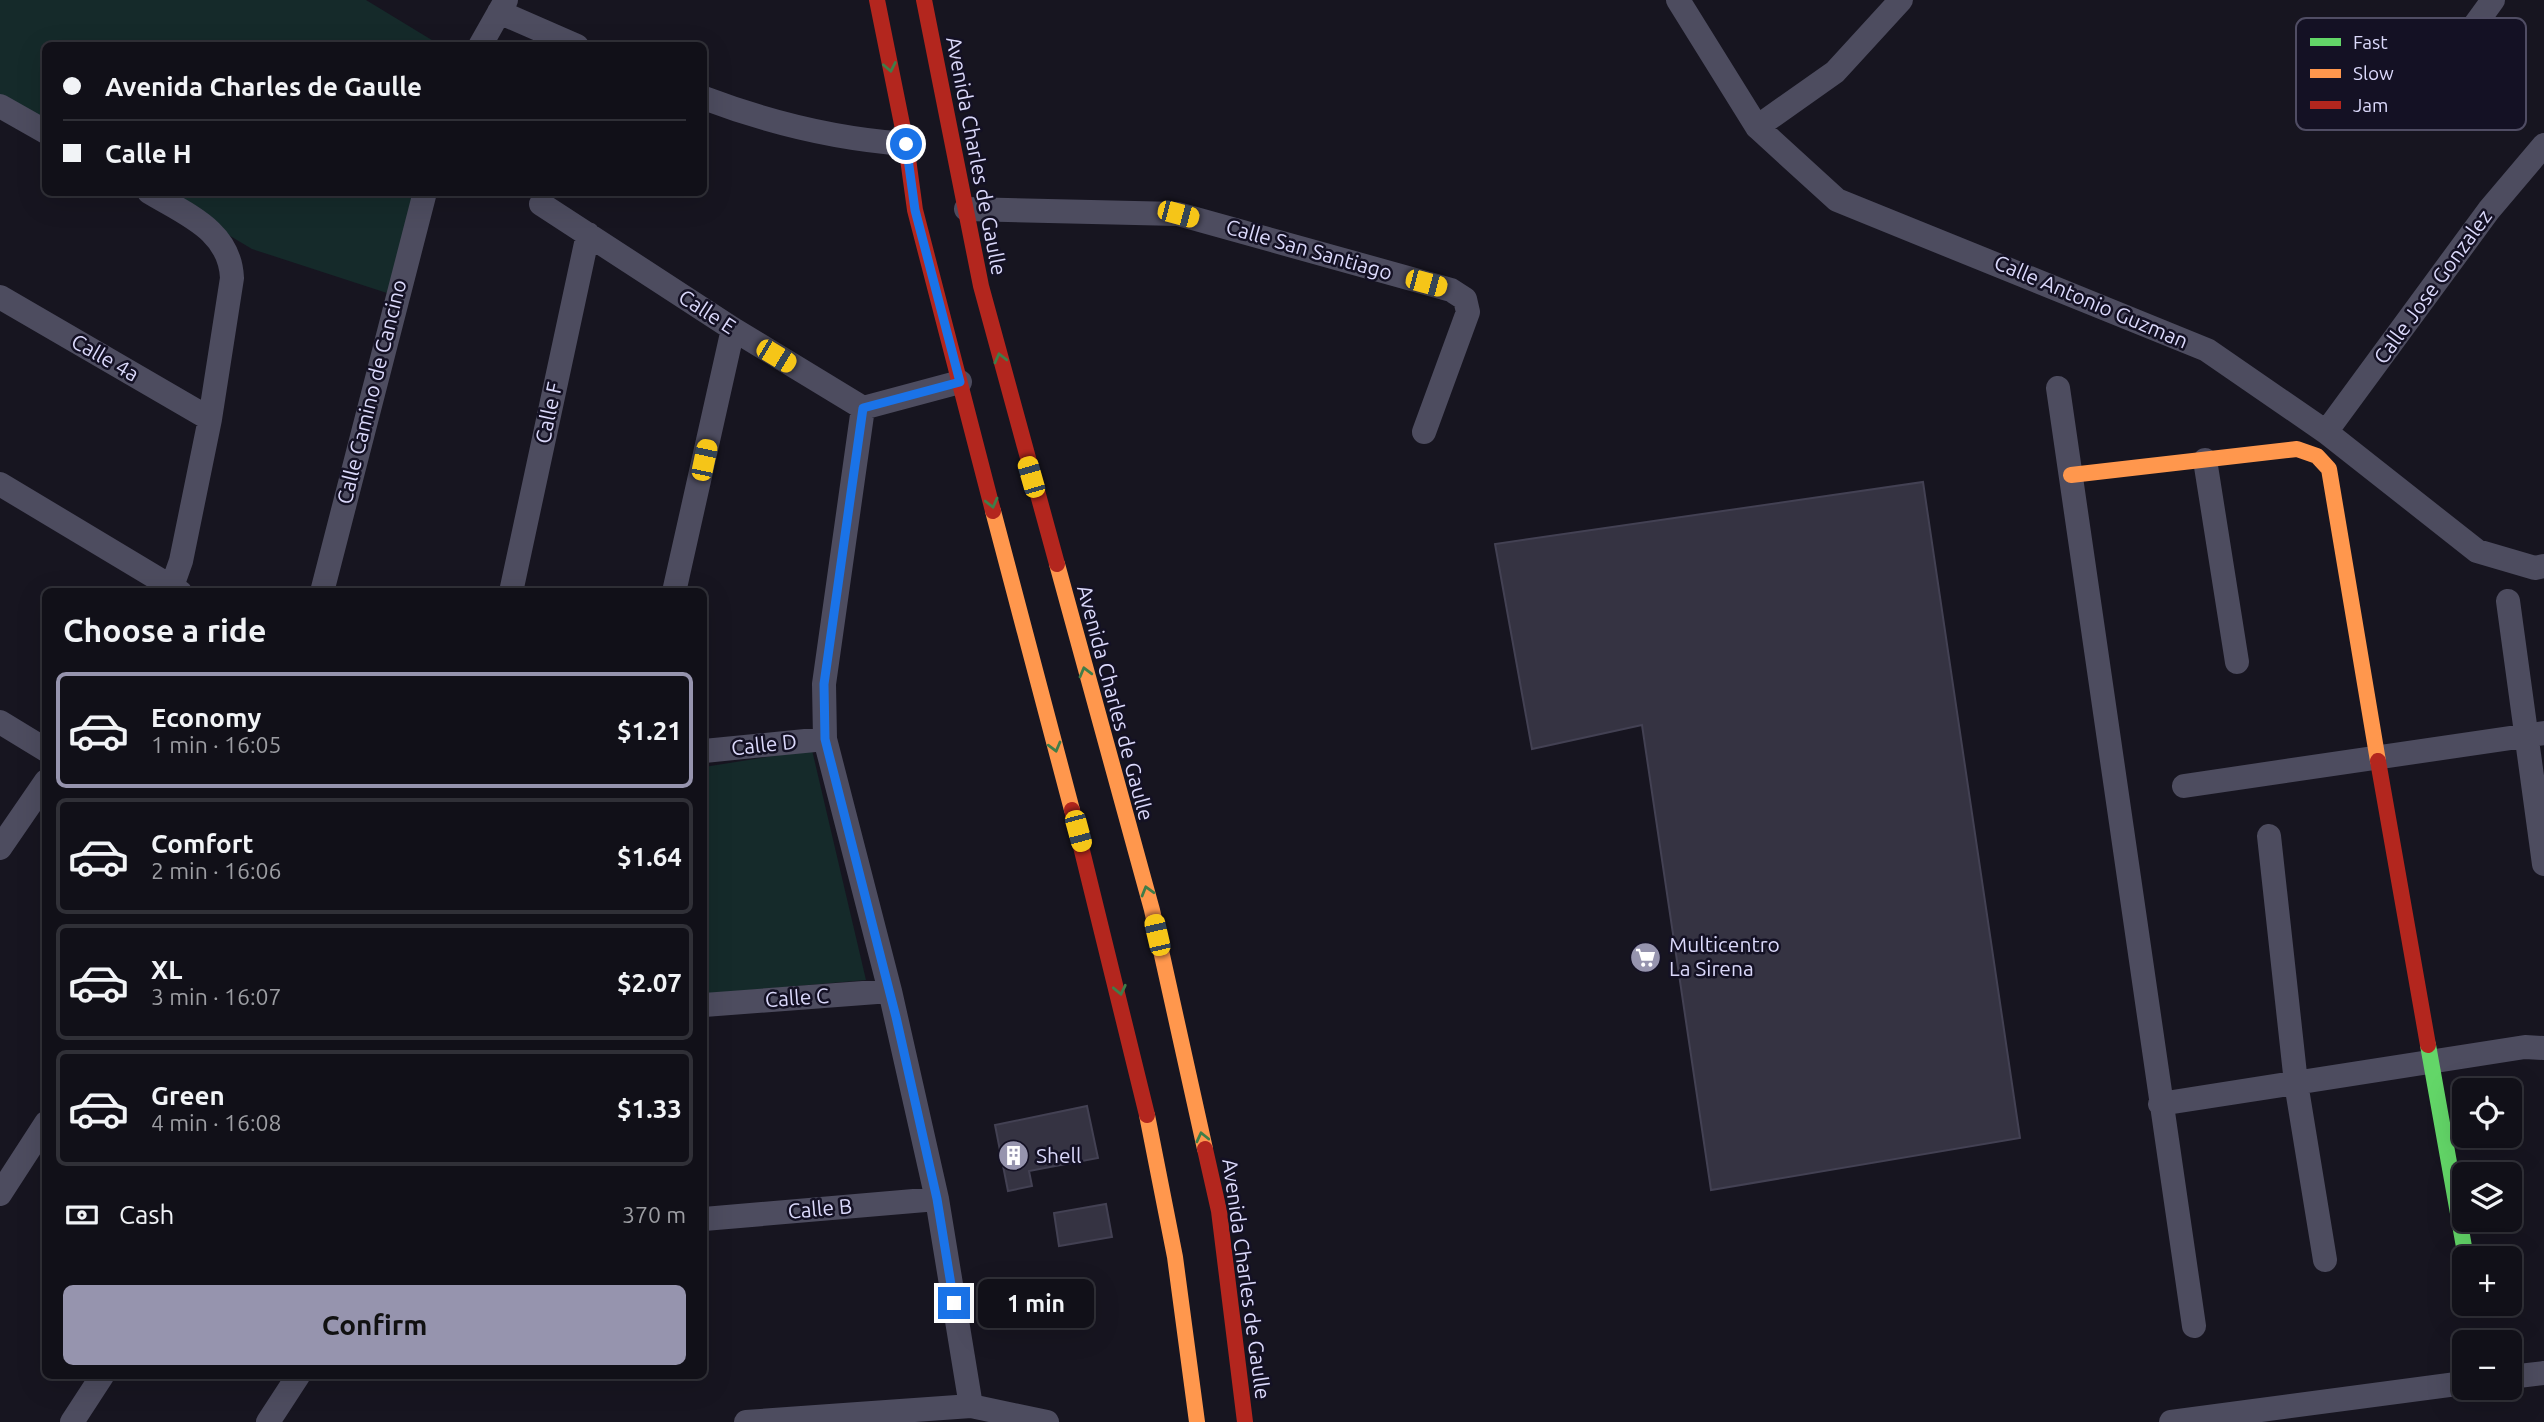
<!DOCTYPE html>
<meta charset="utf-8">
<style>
body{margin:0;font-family:Ubuntu,sans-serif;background:#1a1921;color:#f1f3f6;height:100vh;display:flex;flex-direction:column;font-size:26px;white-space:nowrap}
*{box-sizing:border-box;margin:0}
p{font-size:23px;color:#9c9da2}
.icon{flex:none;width:38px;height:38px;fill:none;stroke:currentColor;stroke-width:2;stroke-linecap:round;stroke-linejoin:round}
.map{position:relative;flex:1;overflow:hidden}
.drawer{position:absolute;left:42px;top:588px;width:665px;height:791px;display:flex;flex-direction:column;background:#111018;border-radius:10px;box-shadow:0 7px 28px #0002,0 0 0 2px #303037}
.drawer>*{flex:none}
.guide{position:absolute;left:42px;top:42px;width:665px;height:154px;border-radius:10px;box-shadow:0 7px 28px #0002,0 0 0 2px #303037;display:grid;align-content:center;height:154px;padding:0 21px;background:#111018}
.fabs{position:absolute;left:2452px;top:1078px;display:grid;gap:14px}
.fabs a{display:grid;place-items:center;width:70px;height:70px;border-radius:10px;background:#111018;box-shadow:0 7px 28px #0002,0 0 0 2px #303037;font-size:35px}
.end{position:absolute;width:32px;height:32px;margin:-16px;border:9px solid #1a73e8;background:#fff;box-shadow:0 0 0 4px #fff}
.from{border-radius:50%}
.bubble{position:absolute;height:49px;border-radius:10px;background:#111018;box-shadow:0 7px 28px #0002,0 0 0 2px #303037;font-size:23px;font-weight:600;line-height:49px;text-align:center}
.car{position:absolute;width:21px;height:42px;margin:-21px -10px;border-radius:9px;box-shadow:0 0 5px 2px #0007;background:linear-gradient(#f5c518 24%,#345 0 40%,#f5c518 0 76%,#345 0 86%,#f5c518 0)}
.guide b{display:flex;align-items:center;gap:24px;height:66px;font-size:26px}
.guide b+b{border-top:2px solid #303037}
.guide i{width:18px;height:18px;background:#f1f3f6}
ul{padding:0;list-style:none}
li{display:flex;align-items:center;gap:21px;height:116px;margin:0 14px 10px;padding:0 7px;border:4px solid #303037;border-radius:10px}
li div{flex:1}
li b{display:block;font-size:26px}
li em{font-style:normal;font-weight:600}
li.current{border-color:#9694ae}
li>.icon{width:63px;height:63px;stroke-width:1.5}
h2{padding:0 21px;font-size:32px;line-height:84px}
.pay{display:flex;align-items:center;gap:18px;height:77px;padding:0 21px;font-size:26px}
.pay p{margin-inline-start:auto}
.button{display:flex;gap:14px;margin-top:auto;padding:14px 21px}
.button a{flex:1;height:80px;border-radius:10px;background:#9694ae;color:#111;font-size:28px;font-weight:600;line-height:80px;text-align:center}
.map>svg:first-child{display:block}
</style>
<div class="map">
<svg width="2544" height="1422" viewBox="0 0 2544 1422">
<rect width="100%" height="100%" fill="#171520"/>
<path fill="#152a2a" d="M 0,0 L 366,0 L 440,45 L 46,46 L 45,125 L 0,98 Z
M 158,193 L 419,193 L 390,294 L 252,249 Z
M 812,750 L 866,980 L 704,994 L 704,767 Z"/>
<path fill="#353342" stroke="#434153" stroke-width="2" d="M 1923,482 L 2020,1138 L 1711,1190 L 1642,725 L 1532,749 L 1495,544 Z
M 1087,1106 L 1098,1158 L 1029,1171 L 1032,1186 L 1008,1191 L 995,1125 Z
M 1106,1204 L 1112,1237 L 1059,1246 L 1054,1213 Z"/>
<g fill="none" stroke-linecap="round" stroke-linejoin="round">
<path stroke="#4d4c5f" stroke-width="24" d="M 1678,0 L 1757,127 L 1837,200 L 2207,350 L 2326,432 L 2477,551 L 2535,568 L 2544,566
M 499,12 L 577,46
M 480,46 L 506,0
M 704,98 C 770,123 835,139 906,144
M 2421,99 L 2493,0
M 0,106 L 46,132
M 1757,127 L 1835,72 L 1901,0
M 149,192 C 185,214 230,230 232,278 L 210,419 L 181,561 L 170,592
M 541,204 L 733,329 L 863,408 L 960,382
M 966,209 L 1178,214 L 1451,290 L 1465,299 L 1468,312 L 1424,432
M 0,297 L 210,419
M 2058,388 L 2194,1326
M 863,408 L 824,684 L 825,739 L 890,991 L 937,1199 L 971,1406
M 2326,432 L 2489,210 L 2544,145
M 2205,460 L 2237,662
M 0,484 L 180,592
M 322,592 L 425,192
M 511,592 L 588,234
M 674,592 L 733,329
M 2508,601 L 2544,864
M 0,722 L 46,750
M 704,751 L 825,739
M 2184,786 L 2544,733
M 2269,836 L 2296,1083 L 2325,1260
M 0,848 L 46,781
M 704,1005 L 890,991
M 2160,1104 L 2525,1047 L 2544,1048
M 0,1194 L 46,1123
M 704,1219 L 937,1199
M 2510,1377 L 2544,1373
M 72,1422 L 102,1376
M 268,1422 L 298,1376
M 746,1422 L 971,1406 L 1047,1422
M 2171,1422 L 2464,1383"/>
<path stroke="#63d668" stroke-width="16" d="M 2428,1045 L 2466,1258"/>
<path stroke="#ff974d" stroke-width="16" d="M 2071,475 L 2297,449 L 2317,456 L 2329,469 L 2378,761
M 993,511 L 1072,810
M 1057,564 L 1152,910 L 1205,1149
M 1147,1115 L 1175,1257 L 1197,1422"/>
<path stroke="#b3261e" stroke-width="16" d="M 877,0 L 906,144 L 915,210 L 993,511
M 924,0 L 981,286 L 1057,564
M 2378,761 L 2428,1045
M 1072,810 L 1147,1115
M 1205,1149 L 1219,1211 L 1245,1422"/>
</g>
<defs><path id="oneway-chevron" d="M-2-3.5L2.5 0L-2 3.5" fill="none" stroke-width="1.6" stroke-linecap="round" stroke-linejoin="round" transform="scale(1.75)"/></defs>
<g stroke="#3f7d49">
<use href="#oneway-chevron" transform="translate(890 67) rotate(79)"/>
<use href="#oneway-chevron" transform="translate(1000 358) rotate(-104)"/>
<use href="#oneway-chevron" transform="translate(992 503) rotate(76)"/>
<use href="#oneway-chevron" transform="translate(1085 672) rotate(-105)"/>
<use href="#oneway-chevron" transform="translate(1055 747) rotate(75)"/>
<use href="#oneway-chevron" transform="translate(1147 891) rotate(-106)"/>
<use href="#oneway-chevron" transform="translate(1120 990) rotate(78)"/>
<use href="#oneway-chevron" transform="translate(1202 1137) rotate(-103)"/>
</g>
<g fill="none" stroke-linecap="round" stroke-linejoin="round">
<path stroke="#1a73e8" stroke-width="9" d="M 906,144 L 915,210 L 960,382 L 863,408 L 824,684 L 825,739 L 896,1017 L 937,1199 L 954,1303"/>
</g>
<defs>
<symbol id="supermarket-disc" viewBox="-11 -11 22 22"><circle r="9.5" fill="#9694ae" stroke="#141124"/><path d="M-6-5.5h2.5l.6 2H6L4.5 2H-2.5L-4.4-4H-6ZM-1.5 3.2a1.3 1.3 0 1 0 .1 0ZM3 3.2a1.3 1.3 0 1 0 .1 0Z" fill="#fff"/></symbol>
<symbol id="building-disc" viewBox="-11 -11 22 22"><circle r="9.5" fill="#9694ae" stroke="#141124"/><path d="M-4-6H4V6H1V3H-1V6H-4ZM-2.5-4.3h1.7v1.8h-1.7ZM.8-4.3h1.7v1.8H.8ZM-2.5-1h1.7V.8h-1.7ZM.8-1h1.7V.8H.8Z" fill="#fff"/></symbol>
</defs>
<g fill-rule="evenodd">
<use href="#supermarket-disc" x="1628" y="940" width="35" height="35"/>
<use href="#building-disc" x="996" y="1138" width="35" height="35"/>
</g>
<g text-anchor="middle" stroke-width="5" stroke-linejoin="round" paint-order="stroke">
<g font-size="21" fill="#dbd9fb" stroke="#141124">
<text transform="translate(976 156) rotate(79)" y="7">Avenida Charles de Gaulle</text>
<text transform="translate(1309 250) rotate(16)" y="7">Calle San Santiago</text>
<text transform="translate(2433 287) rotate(-54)" y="7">Calle Jose Gonzalez</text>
<text transform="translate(2091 302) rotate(23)" y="7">Calle Antonio Guzman</text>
<text transform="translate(707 312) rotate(33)" y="7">Calle E</text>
<text transform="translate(105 358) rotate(30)" y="7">Calle 4a</text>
<text transform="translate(372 392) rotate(-76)" y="7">Calle Camino de Cancino</text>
<text transform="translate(549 413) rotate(-78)" y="7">Calle F</text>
<text transform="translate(1115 703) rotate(75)" y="7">Avenida Charles de Gaulle</text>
<text transform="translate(764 745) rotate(-6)" y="7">Calle D</text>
<text transform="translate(797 998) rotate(-4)" y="7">Calle C</text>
<text transform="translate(820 1209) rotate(-5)" y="7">Calle B</text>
<text transform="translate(1246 1279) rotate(82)" y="7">Avenida Charles de Gaulle</text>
</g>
<g font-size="21" fill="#dbd9fb" stroke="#141124" text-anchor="start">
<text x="1669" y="952">Multicentro<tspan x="1669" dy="24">La Sirena</tspan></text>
<text x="1036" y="1163">Shell</text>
</g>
</g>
<rect x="2296" y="18" width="230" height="112" rx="10" fill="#141124" stroke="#504d64" stroke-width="2"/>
<rect x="2310" y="38" width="31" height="8" fill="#63d668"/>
<rect x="2310" y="69" width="31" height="9" fill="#ff974d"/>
<rect x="2310" y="101" width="31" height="8" fill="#b3261e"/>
<g font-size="19" fill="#dbd9fb">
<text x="2353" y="49">Fast</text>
<text x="2353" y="80">Slow</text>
<text x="2353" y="112">Jam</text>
</g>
</svg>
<div class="fabs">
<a><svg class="icon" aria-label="locate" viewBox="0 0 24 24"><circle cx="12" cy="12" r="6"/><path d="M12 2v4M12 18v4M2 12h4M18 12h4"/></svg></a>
<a><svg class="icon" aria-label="layers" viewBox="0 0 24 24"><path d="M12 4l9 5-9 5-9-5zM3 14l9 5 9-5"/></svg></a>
<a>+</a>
<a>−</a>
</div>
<i class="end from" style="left:906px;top:144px"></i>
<i class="end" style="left:954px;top:1303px"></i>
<div class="bubble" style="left:978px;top:1279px;width:116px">1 min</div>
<i class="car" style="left:1178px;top:214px;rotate:105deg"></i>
<i class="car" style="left:1426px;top:283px;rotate:105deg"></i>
<i class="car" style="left:776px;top:356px;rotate:121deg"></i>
<i class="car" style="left:704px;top:460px;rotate:12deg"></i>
<i class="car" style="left:1031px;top:477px;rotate:344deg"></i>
<i class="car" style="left:1078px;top:831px;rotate:165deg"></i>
<i class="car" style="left:1157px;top:935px;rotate:347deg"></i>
<div class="guide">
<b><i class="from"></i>Avenida Charles de Gaulle</b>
<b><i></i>Calle H</b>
</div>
<section class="drawer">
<h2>Choose a ride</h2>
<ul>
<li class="current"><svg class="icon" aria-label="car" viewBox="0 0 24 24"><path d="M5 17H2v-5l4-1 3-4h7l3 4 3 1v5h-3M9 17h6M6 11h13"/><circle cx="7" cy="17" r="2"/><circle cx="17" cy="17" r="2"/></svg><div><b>Economy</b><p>1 min · 16:05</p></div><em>$1.21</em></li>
<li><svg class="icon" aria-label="car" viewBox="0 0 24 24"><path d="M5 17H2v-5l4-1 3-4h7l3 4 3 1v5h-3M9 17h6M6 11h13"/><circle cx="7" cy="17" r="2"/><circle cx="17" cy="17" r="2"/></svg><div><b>Comfort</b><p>2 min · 16:06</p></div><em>$1.64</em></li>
<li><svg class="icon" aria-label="car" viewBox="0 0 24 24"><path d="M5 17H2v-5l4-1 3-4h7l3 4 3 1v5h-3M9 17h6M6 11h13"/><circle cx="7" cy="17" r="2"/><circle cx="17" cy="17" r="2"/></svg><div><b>XL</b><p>3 min · 16:07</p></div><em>$2.07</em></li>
<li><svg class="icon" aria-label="car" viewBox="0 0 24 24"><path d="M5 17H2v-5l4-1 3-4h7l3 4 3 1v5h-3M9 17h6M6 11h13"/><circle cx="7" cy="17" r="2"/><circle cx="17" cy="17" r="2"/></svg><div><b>Green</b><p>4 min · 16:08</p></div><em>$1.33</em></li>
</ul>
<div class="pay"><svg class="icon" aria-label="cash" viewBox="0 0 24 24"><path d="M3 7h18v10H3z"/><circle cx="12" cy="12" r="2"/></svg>Cash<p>370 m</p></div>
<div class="button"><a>Confirm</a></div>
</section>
</div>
